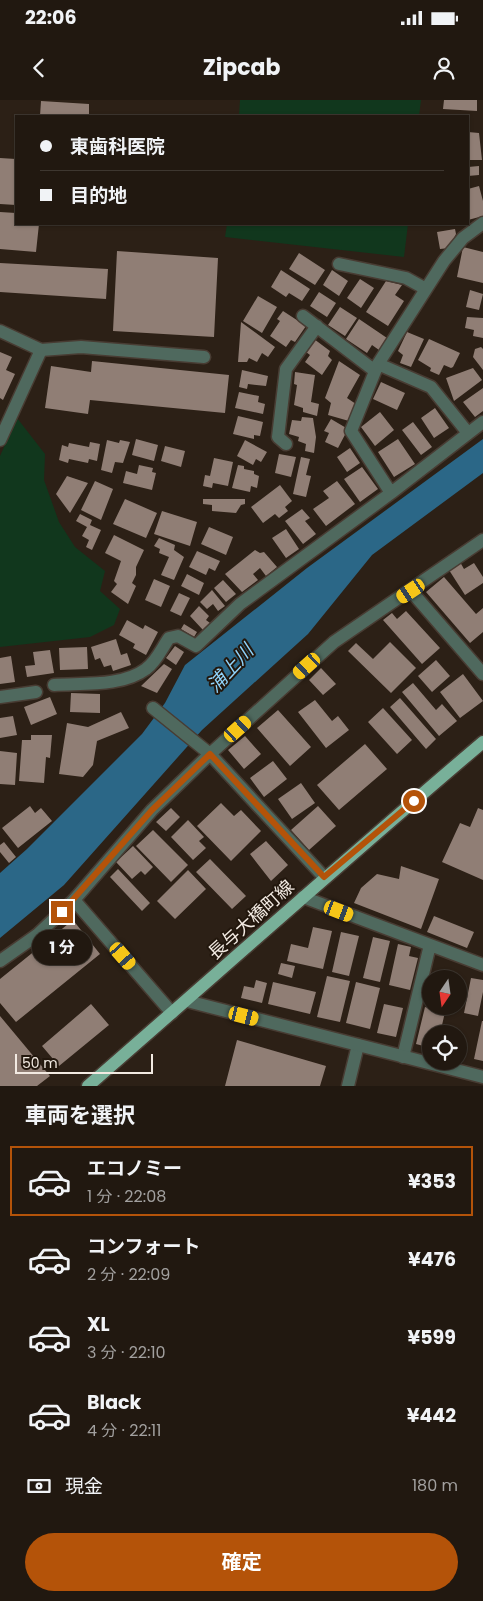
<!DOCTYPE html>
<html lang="ja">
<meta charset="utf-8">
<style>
body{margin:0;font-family:Poppins,"Noto Sans JP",sans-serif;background:#2d251e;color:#f1f3f6;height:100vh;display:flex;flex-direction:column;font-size:19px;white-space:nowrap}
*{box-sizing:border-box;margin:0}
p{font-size:16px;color:#a2a09f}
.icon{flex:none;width:28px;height:28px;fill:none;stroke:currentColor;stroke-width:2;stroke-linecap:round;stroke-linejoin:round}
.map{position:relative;height:986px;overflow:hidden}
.drawer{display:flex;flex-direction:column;background:#211810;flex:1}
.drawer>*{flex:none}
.guide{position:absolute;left:15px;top:15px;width:454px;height:110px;border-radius:0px;box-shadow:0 1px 4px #0004,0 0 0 1px #3e3730;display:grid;align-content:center;height:110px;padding:0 25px;background:#211810}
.needle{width:32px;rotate:193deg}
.buttons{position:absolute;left:422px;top:870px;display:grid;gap:10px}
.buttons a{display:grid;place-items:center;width:45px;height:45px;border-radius:50%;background:#211810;box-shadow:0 1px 4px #0004,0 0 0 1px #3e3730;font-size:25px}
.scale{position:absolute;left:15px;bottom:12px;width:138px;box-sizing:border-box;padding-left:5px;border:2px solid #f2eae2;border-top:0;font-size:14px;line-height:18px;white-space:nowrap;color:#f2eae2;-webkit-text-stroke:4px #22170d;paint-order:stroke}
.end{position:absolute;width:22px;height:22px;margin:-11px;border:6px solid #b45309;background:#fff;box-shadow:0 0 0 2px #fff}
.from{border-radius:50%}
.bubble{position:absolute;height:35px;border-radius:18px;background:#211810;box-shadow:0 1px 4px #0004,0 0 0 1px #3e3730;font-size:16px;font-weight:700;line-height:35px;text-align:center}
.car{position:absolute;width:15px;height:30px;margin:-15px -8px;border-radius:6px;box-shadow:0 0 4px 1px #0007;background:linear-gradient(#f5c518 24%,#345 0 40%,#f5c518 0 76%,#345 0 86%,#f5c518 0)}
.guide b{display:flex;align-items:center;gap:18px;height:48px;font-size:19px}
.guide b+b{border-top:1px solid #3e3730}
.guide i{width:12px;height:12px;background:#f1f3f6}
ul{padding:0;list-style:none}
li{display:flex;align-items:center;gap:15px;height:70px;margin:0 10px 8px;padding:0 15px;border:2px solid transparent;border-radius:0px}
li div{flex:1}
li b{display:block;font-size:19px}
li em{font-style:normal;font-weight:700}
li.selected{border-color:#b45309}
li>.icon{width:45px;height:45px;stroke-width:1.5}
h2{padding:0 25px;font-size:22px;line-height:60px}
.pay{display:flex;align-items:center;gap:12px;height:55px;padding:0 25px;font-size:19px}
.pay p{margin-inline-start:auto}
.cta{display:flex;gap:10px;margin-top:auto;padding:10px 25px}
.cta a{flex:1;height:58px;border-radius:30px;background:#b45309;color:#fff;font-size:20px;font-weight:700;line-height:58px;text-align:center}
.status{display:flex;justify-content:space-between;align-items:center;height:35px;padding:0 25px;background:#211810;direction:ltr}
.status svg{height:14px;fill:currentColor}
header{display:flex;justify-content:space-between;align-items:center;height:65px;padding:0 25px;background:#211810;font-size:22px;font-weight:700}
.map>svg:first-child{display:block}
</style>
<div class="status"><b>22:06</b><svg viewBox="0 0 49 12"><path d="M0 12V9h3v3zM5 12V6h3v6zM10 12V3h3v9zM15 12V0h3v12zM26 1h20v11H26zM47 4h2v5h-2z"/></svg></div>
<header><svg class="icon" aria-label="back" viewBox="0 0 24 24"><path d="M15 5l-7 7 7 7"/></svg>Zipcab<svg class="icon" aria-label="person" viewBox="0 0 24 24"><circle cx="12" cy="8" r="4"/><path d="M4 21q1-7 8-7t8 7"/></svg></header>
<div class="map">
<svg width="483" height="986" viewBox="0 0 483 986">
<rect width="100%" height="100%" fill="#2c2016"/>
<path fill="#11371d" d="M 240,0 L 421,0 L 419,16 L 239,16 Z
M 227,124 L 408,124 L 404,157 L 225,137 Z
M 17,318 L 45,354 L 44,380 L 59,422 L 75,447 L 105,471 L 100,491 L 120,509 L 114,525 L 90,537 L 0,547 L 0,356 Z"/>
<path fill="#2b6787" d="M 483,339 L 483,373 L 372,455 L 308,534 L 202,630 L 64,785 L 0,838 L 0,773 L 27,749 L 142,634 L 165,603 L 185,565 L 307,468 Z"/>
<path fill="#907e75" d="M 444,0 L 477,0 L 477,11 L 443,9 Z
M 41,1 L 89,4 L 89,16 L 40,16 Z
M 468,32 L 479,33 L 482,60 L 468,60 Z
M 0,58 L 16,59 L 16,105 L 0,104 Z
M 479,66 L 479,75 L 468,76 L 468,67 Z
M 479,86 L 483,101 L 483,116 L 468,120 L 468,89 Z
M 0,112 L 16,113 L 16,124 L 39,124 L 36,152 L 0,149 Z
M 455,129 L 456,134 L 449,148 L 440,149 L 437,132 Z
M 463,147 L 483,152 L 483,183 L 457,177 Z
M 117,151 L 218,158 L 214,237 L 113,231 Z
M 299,153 L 325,170 L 315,185 L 289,169 Z
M 0,163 L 108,169 L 106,199 L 0,192 Z
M 281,170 L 310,189 L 302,201 L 289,193 L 286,197 L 271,187 Z
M 332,170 L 348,181 L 339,196 L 323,185 Z
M 360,179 L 374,188 L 361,208 L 347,198 Z
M 386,181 L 402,185 L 395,195 L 404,201 L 388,226 L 366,212 Z
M 470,190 L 483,194 L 479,210 L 466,207 Z
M 319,192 L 336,203 L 327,217 L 310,206 Z
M 258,196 L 277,207 L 262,233 L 243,221 Z
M 340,207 L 357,218 L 345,236 L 328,225 Z
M 283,211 L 306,226 L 295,242 L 291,240 L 286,247 L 270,236 L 280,221 L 277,219 Z
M 467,217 L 483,218 L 483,238 L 473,236 L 474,230 L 465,228 Z
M 359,219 L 387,238 L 379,250 L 372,245 L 367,253 L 346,239 Z
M 241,222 L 275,247 L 268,257 L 262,253 L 257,262 L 249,258 L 247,262 L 238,262 Z
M 407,232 L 424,239 L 411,267 L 400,263 L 403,255 L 398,251 Z
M 314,239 L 330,251 L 328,256 L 332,260 L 322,275 L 305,262 L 310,255 L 306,252 Z
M 429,239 L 460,253 L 453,267 L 451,268 L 444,265 L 439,275 L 430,271 L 431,268 L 418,260 Z
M 481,247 L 483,249 L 483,270 L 473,257 L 475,249 Z
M 0,252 L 12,257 L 6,270 L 15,274 L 3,300 L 0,298 Z
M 92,261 L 229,275 L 225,313 L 90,300 L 88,314 L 45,308 L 51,266 L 91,272 Z
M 339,261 L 360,275 L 347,298 L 356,304 L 349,321 L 328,315 L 331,303 L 325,298 Z
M 473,268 L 482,280 L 454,301 L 446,278 Z
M 242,270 L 268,276 L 266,286 L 248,284 L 247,289 L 239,287 Z
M 295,272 L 315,275 L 311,302 L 319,304 L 317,316 L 303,312 L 303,308 L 294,305 L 297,285 L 294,284 Z
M 381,282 L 405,293 L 397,310 L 373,299 Z
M 483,288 L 483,311 L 475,317 L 463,302 Z
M 239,292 L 259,296 L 258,302 L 265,304 L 263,314 L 235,308 Z
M 435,308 L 449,328 L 434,338 L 421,318 Z
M 380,312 L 394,330 L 375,346 L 361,327 Z
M 238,316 L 263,322 L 260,336 L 254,335 L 254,339 L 233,334 Z
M 302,317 L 313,318 L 316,337 L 314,353 L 305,351 L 306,344 L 298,341 L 299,337 L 289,334 L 292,320 L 301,321 Z
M 331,319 L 348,329 L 338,348 L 325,342 L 329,333 L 324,331 Z
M 413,322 L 432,347 L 421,355 L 402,330 Z
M 136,339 L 158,345 L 154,361 L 132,355 Z
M 398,339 L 415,364 L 394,377 L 378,352 Z
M 107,340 L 119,343 L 120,340 L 130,342 L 123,363 L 115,362 L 112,373 L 101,370 Z
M 245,340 L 267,352 L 261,362 L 256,359 L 253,365 L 237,356 Z
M 90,342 L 100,344 L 97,361 L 89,359 L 88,363 L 69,359 L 68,363 L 59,360 L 62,345 L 68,347 L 69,343 L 89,347 Z
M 165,346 L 185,351 L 181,367 L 161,361 Z
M 350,348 L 360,363 L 347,372 L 337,357 Z
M 279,354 L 296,357 L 291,377 L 275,373 Z
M 301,357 L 310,359 L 306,375 L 311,376 L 306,397 L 293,394 Z
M 214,358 L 233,362 L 228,386 L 213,383 L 212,388 L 203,386 L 205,375 L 210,376 Z
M 139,365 L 153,368 L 152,372 L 156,373 L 152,390 L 123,383 L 126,371 L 137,374 Z
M 238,365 L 244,366 L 244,369 L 254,371 L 254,374 L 259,376 L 257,388 L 251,386 L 250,392 L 232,388 Z
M 362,367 L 378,389 L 360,402 L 344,379 Z
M 67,376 L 88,383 L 70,413 L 56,394 Z
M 95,381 L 113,389 L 101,420 L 81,410 Z
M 337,381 L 355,404 L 326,426 L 313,409 L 329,398 L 323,391 Z
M 280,385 L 292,401 L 285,407 L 288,411 L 279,418 L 275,414 L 263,423 L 251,407 Z
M 125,399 L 157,413 L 146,438 L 113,424 Z
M 203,399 L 245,399 L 245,404 L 241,405 L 236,413 L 212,411 L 212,405 L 203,404 Z
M 302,409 L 310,418 L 305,421 L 316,434 L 303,444 L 285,421 Z
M 162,411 L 197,422 L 190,446 L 154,434 Z
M 80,414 L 92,420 L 90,425 L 101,430 L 92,450 L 86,447 L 89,440 L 82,436 L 87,427 L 76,421 Z
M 209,427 L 233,437 L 226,455 L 201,444 Z
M 286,429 L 299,449 L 286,458 L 272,438 Z
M 114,435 L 144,450 L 136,467 L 136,475 L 132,483 L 136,486 L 128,504 L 111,492 L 117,484 L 114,481 L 121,461 L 105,453 Z
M 159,438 L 175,445 L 174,450 L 184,457 L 174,480 L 161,475 L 169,457 L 159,453 L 160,449 L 154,446 Z
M 255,450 L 260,453 L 264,452 L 277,467 L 266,476 L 260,468 L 253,474 L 258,480 L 242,492 L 225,474 Z
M 197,451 L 220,461 L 215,471 L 209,468 L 206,475 L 189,467 Z
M 460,462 L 464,469 L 474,463 L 483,477 L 483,483 L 465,495 L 449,470 Z
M 187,474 L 204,483 L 199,495 L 181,486 Z
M 444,477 L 476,514 L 483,508 L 483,532 L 470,543 L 426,492 Z
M 154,479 L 170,486 L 161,507 L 145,500 Z
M 223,480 L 236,494 L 226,502 L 214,488 Z
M 212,490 L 225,506 L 218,511 L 213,504 L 207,509 L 200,502 Z
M 179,493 L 190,498 L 181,516 L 170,511 Z
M 199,506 L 209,516 L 206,520 L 210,523 L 203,530 L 190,516 Z
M 406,511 L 440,548 L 422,564 L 383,520 L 392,513 L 397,519 Z
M 127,520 L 143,529 L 145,525 L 158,532 L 146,555 L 133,548 L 135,544 L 119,535 Z
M 184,524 L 197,532 L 194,537 L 181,529 Z
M 116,539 L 121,555 L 127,553 L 131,565 L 113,571 L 111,565 L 104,567 L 100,558 L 95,560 L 91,547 Z
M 390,542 L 416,568 L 391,593 L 348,551 L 356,543 L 373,559 Z
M 175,546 L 184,552 L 176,565 L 166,558 Z
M 87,547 L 88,569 L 60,570 L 59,548 Z
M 50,550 L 54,573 L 27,577 L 25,566 L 35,565 L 33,552 Z
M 11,556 L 15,582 L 0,584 L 0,558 Z
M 436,560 L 450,576 L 432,592 L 418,576 Z
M 164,564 L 172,569 L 157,593 L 141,586 Z
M 321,568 L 336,584 L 323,595 L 309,580 Z
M 463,574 L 483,601 L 460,618 L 440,592 Z
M 413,583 L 436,610 L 442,604 L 457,621 L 439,636 L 402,592 Z
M 71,593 L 100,594 L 100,613 L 70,612 Z
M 50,597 L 57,614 L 31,625 L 24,607 Z
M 400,598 L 436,639 L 426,649 L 390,607 Z
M 315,600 L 332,621 L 338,616 L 349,630 L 326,648 L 298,612 Z
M 383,608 L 412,640 L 397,654 L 368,622 Z
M 278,610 L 311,647 L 290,666 L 257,628 Z
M 121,612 L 129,628 L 97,641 L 93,665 L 83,677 L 59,674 L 67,623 L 88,627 Z
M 13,616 L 17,635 L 0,638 L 0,618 Z
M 31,635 L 52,635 L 50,658 L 46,657 L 44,683 L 19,681 L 22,640 L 31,640 Z
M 245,636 L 261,654 L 244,669 L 228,650 Z
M 365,644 L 387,669 L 339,710 L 317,685 Z
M 0,651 L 17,653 L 15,685 L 0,684 Z
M 273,661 L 287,679 L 264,697 L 250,678 Z
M 301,683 L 315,703 L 292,719 L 278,699 Z
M 221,703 L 234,716 L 241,710 L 261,731 L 231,761 L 197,726 Z
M 30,706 L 35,713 L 41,708 L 52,721 L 18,748 L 2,728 Z
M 318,706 L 336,726 L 309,750 L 291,730 Z
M 171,708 L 180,717 L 166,731 L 156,722 Z
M 478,708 L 483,710 L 483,780 L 442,762 L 460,723 L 470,727 Z
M 188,720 L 204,737 L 199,741 L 206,748 L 193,760 L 171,737 Z
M 153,730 L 188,765 L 171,782 L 136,746 Z
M 266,741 L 288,765 L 271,781 L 250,754 Z
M 4,742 L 16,757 L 9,763 L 0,752 L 0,745 Z
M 133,746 L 153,767 L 145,775 L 141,771 L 132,779 L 116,762 Z
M 210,759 L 246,796 L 232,809 L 196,772 Z
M 401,766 L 439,779 L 421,829 L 354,803 L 361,788 L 377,774 L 399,779 Z
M 118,769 L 150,803 L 142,811 L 110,777 Z
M 188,770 L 206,789 L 175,819 L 157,801 Z
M 434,816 L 474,832 L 467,848 L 427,832 Z
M 73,820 L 100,854 L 16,922 L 0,903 L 0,879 Z
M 313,827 L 332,831 L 323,869 L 287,861 L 291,844 L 308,848 Z
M 341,832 L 359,836 L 349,876 L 332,872 Z
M 373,837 L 390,841 L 380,882 L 363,878 Z
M 398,844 L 411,847 L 409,856 L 418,858 L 410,890 L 389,885 Z
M 281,863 L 295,866 L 292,878 L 278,874 Z
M 327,876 L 350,881 L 340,922 L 317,917 Z
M 471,878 L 483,880 L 483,892 L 478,916 L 464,913 Z
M 256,880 L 267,883 L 262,903 L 241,898 L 244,886 L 254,888 Z
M 273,882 L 316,892 L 310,914 L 268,904 Z
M 356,882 L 380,888 L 370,929 L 346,923 Z
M 91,904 L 109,925 L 59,966 L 42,946 Z
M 384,904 L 403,908 L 396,937 L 377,933 Z
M 425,907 L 445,912 L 440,934 L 431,934 L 431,948 L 416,944 Z
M 0,916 L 50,976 L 37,986 L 0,986 Z
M 482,921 L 483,921 L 483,961 L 474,959 Z
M 237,940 L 326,966 L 320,986 L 225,986 Z"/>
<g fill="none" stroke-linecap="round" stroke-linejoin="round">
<defs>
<path id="minor" d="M 339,164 L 406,178 L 426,189
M 303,216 L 375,271
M 0,231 L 41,250 L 81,247 L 204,257
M 378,264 L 431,287 L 468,333
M 0,340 L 41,250
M 286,344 L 278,337 L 286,269 L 317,226
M 391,393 L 351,331 L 378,264 L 444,161 L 463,138 L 483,123
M 411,491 L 483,574
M 54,585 C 82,583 122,587 146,569 C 156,562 162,548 169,538 L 178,536 L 196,546 L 240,504 L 391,393 L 483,322
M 0,597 L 36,592
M 153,608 L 210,654 L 324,777
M 303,797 L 483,865
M 0,861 L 37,835 L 74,800 L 152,710 L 210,654 L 334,542 L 483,440
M 403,957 L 430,845
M 348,986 L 358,945"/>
<path id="tertiary" d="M 74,800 L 172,913
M 187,901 L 483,977"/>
<path id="primary" d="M 88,986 C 220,871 350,755 483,642"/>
</defs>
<use href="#minor" stroke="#483c33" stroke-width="15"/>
<use href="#tertiary" stroke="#483c33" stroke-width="15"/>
<use href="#primary" stroke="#483c33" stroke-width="15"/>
<use href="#minor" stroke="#4f695e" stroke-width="12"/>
<use href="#tertiary" stroke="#4f695e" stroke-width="12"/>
<use href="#primary" stroke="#78b099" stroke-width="12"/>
</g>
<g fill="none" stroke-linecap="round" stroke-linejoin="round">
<path stroke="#b45309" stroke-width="6" d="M 62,812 L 152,710 L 210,654 L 324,777 L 414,701"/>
</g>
<g text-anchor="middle" stroke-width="4" stroke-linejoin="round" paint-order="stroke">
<g font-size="18" fill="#f2eae2" stroke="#22170d">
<text transform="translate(251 820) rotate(-42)" y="6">長与大橋町線</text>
</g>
<g font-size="19" font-style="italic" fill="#90d4fb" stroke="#22170d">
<text transform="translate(230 568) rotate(-47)" y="7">浦上川</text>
</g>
</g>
</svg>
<div class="buttons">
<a><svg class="needle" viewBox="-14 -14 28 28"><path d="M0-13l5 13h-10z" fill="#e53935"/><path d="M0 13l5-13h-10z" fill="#a2a09f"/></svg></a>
<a><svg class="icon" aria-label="locate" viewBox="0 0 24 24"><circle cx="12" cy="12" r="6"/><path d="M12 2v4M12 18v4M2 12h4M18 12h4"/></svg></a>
</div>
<div class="scale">50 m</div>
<i class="end from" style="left:414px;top:701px"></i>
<i class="end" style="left:62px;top:812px"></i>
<div class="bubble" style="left:32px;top:830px;width:60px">1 分</div>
<i class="car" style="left:411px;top:491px;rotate:236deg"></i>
<i class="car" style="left:307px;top:566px;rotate:228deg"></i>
<i class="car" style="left:238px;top:629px;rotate:48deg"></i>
<i class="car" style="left:339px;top:811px;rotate:111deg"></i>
<i class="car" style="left:123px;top:856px;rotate:139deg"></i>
<i class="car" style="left:244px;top:916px;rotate:104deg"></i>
<div class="guide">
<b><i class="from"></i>東歯科医院</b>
<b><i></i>目的地</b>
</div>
</div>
<section class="drawer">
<h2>車両を選択</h2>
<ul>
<li class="selected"><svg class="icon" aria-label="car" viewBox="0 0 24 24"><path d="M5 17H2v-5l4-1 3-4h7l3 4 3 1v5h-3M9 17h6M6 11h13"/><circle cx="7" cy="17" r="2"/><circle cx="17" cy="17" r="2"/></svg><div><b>エコノミー</b><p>1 分 · 22:08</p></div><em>¥353</em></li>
<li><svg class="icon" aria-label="car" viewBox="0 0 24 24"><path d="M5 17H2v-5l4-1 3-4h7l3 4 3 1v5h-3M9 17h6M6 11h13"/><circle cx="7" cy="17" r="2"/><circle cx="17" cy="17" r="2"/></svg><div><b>コンフォート</b><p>2 分 · 22:09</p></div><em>¥476</em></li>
<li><svg class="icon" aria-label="car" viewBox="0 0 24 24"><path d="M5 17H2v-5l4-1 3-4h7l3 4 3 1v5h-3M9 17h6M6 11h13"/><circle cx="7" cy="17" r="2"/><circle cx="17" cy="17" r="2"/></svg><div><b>XL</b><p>3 分 · 22:10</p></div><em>¥599</em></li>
<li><svg class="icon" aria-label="car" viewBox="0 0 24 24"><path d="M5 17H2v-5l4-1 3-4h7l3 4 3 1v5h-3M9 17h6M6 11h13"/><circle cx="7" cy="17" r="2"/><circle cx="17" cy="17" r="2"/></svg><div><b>Black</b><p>4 分 · 22:11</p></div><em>¥442</em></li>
</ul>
<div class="pay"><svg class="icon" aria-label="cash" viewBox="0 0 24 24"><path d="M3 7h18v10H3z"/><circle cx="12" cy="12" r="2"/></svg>現金<p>180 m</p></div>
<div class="cta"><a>確定</a></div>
</section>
